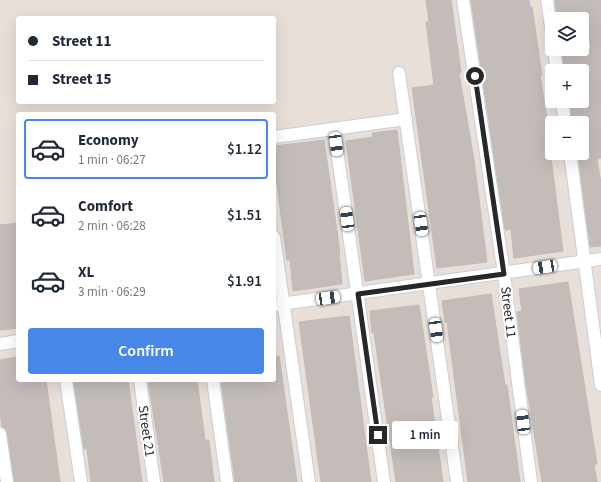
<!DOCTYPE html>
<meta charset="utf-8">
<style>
body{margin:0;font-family:"Source Sans 3",sans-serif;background:#f2f2f3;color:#1f2937;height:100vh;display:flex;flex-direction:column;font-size:15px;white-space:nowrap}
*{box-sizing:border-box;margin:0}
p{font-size:13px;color:#747a83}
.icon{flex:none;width:22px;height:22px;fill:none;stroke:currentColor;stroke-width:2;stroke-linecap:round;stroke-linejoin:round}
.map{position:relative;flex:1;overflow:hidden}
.sheet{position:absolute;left:16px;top:112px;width:260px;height:270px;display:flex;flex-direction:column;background:#fff;border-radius:4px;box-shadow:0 4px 16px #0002}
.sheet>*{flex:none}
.guide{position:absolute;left:16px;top:16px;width:260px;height:88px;border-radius:4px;box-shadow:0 4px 16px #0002;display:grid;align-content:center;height:88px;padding:0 12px;background:#fff}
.controls{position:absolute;left:545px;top:12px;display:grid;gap:8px}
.controls a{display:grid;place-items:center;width:44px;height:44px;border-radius:4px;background:#fff;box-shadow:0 4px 16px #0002;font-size:20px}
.end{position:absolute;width:18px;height:18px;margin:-9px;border:5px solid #272727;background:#fff;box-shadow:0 0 0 2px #fff}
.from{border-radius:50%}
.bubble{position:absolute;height:28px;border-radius:4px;background:#fff;box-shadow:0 4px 16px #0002;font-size:13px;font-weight:600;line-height:28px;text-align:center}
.car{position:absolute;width:12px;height:24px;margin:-12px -6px;border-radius:5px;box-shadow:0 0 3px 1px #0007;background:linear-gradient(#fff 24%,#345 0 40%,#fff 0 76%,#345 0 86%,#fff 0)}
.guide b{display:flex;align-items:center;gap:14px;height:38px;font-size:15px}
.guide b+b{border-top:1px solid #e0e1e3}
.guide i{width:10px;height:10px;background:#1f2937}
ul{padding:7px 0 0;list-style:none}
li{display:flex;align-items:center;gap:12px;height:60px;margin:0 8px 6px;padding:0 4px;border:2px solid transparent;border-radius:4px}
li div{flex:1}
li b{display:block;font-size:15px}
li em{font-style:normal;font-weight:600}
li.selected{border-color:#4787e8}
li>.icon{width:36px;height:36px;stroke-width:1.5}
.button{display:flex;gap:8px;margin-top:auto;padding:8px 12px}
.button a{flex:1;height:46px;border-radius:4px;background:#4787e8;color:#fff;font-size:16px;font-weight:600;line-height:46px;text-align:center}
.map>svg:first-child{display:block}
</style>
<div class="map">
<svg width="601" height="482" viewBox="0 0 601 482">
<rect width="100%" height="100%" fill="#e8dfd9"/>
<path fill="#c3bcb9" stroke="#c3bab4" d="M 426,0 L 451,0 L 461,72 L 459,73 L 474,160 L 487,262 L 437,268 L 412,88 L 434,85 L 426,22 L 429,21 Z
M 471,0 L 529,0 L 530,7 L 532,7 L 542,75 L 540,75 L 552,150 L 550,150 L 563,251 L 514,258 L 511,229 L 505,230 Z
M 555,0 L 601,0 L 601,158 L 597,159 L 601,183 L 601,246 L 590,247 L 578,153 L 582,153 L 582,123 L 572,123 L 570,101 L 582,101 L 582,71 L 564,71 L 562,49 L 591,49 L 587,19 L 557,19 Z
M 397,130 L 414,274 L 365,281 L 346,141 L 373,137 L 372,133 Z
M 324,140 L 340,252 L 339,252 L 342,284 L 293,291 L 290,260 L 287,260 L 274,163 L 274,146 Z
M 18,223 L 18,328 L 0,330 L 0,225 Z
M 568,282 L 597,464 L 594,464 L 597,482 L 542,482 L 526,384 L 517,312 L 522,311 L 519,289 Z
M 491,294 L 505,385 L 507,385 L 520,482 L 468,482 L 447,322 L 445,322 L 442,301 Z
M 419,305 L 433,397 L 431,397 L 443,482 L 396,482 L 374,333 L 372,333 L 370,311 Z
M 349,316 L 371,482 L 321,482 L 299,322 Z
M 279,356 L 297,482 L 235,482 L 221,380 L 274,380 L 274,357 Z
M 18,357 L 18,380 L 46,380 L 60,482 L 14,482 L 7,433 L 2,427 L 0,412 L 0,360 Z
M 91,380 L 128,380 L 142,482 L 91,482 L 87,449 L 84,449 L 74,382 Z
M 148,380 L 197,380 L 205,440 L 209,440 L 214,482 L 164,482 Z"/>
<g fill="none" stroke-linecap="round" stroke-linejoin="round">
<defs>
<path id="street" d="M 463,0 L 504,274 L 531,482
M 547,0 L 552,34
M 554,49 L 557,71
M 399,73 L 457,482
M 562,101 L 565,123
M 334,129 L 384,482
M 274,137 L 406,119
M 570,153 L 601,385
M 274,237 L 309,482
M 274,305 L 601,259
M 0,344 L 18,341
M 66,380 L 81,482
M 140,380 L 154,482
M 213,380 L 227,482
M 0,434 L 7,482"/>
</defs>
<use href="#street" stroke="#c8ced8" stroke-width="14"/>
<use href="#street" stroke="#fff" stroke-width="12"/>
</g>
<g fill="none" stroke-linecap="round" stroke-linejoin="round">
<path stroke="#272727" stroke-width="5" d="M 378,435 L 358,294 L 504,274 L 475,76"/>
</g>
<g text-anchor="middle" stroke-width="4" stroke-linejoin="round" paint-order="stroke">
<g font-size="14" fill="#272727" stroke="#fff">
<text transform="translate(509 312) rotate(83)" y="5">Street 11</text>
<text transform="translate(147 431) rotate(82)" y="5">Street 21</text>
</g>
</g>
</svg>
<div class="controls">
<a><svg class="icon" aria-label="layers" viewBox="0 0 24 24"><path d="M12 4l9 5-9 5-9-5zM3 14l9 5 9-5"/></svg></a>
<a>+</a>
<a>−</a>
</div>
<i class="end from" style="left:475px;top:76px"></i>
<i class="end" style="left:378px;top:435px"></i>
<div class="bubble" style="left:392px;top:421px;width:66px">1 min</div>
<i class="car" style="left:336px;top:144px;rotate:172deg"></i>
<i class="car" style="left:347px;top:219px;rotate:352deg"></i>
<i class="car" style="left:421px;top:224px;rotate:172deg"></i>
<i class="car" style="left:545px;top:267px;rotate:261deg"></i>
<i class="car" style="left:328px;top:298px;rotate:82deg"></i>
<i class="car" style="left:436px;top:330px;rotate:172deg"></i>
<i class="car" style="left:523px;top:422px;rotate:353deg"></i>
<div class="guide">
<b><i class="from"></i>Street 11</b>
<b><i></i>Street 15</b>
</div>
<section class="sheet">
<ul>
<li class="selected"><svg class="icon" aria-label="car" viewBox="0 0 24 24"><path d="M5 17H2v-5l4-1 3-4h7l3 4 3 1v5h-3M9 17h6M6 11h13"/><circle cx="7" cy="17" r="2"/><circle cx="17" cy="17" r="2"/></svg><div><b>Economy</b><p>1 min · 06:27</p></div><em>$1.12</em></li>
<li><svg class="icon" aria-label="car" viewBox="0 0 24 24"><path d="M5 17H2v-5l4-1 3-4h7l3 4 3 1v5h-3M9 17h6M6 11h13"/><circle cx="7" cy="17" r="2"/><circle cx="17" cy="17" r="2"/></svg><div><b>Comfort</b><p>2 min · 06:28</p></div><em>$1.51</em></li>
<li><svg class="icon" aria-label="car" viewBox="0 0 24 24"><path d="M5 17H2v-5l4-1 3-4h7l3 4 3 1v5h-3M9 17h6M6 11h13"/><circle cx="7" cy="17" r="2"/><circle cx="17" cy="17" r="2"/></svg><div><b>XL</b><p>3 min · 06:29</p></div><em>$1.91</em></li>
</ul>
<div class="button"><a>Confirm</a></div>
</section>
</div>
